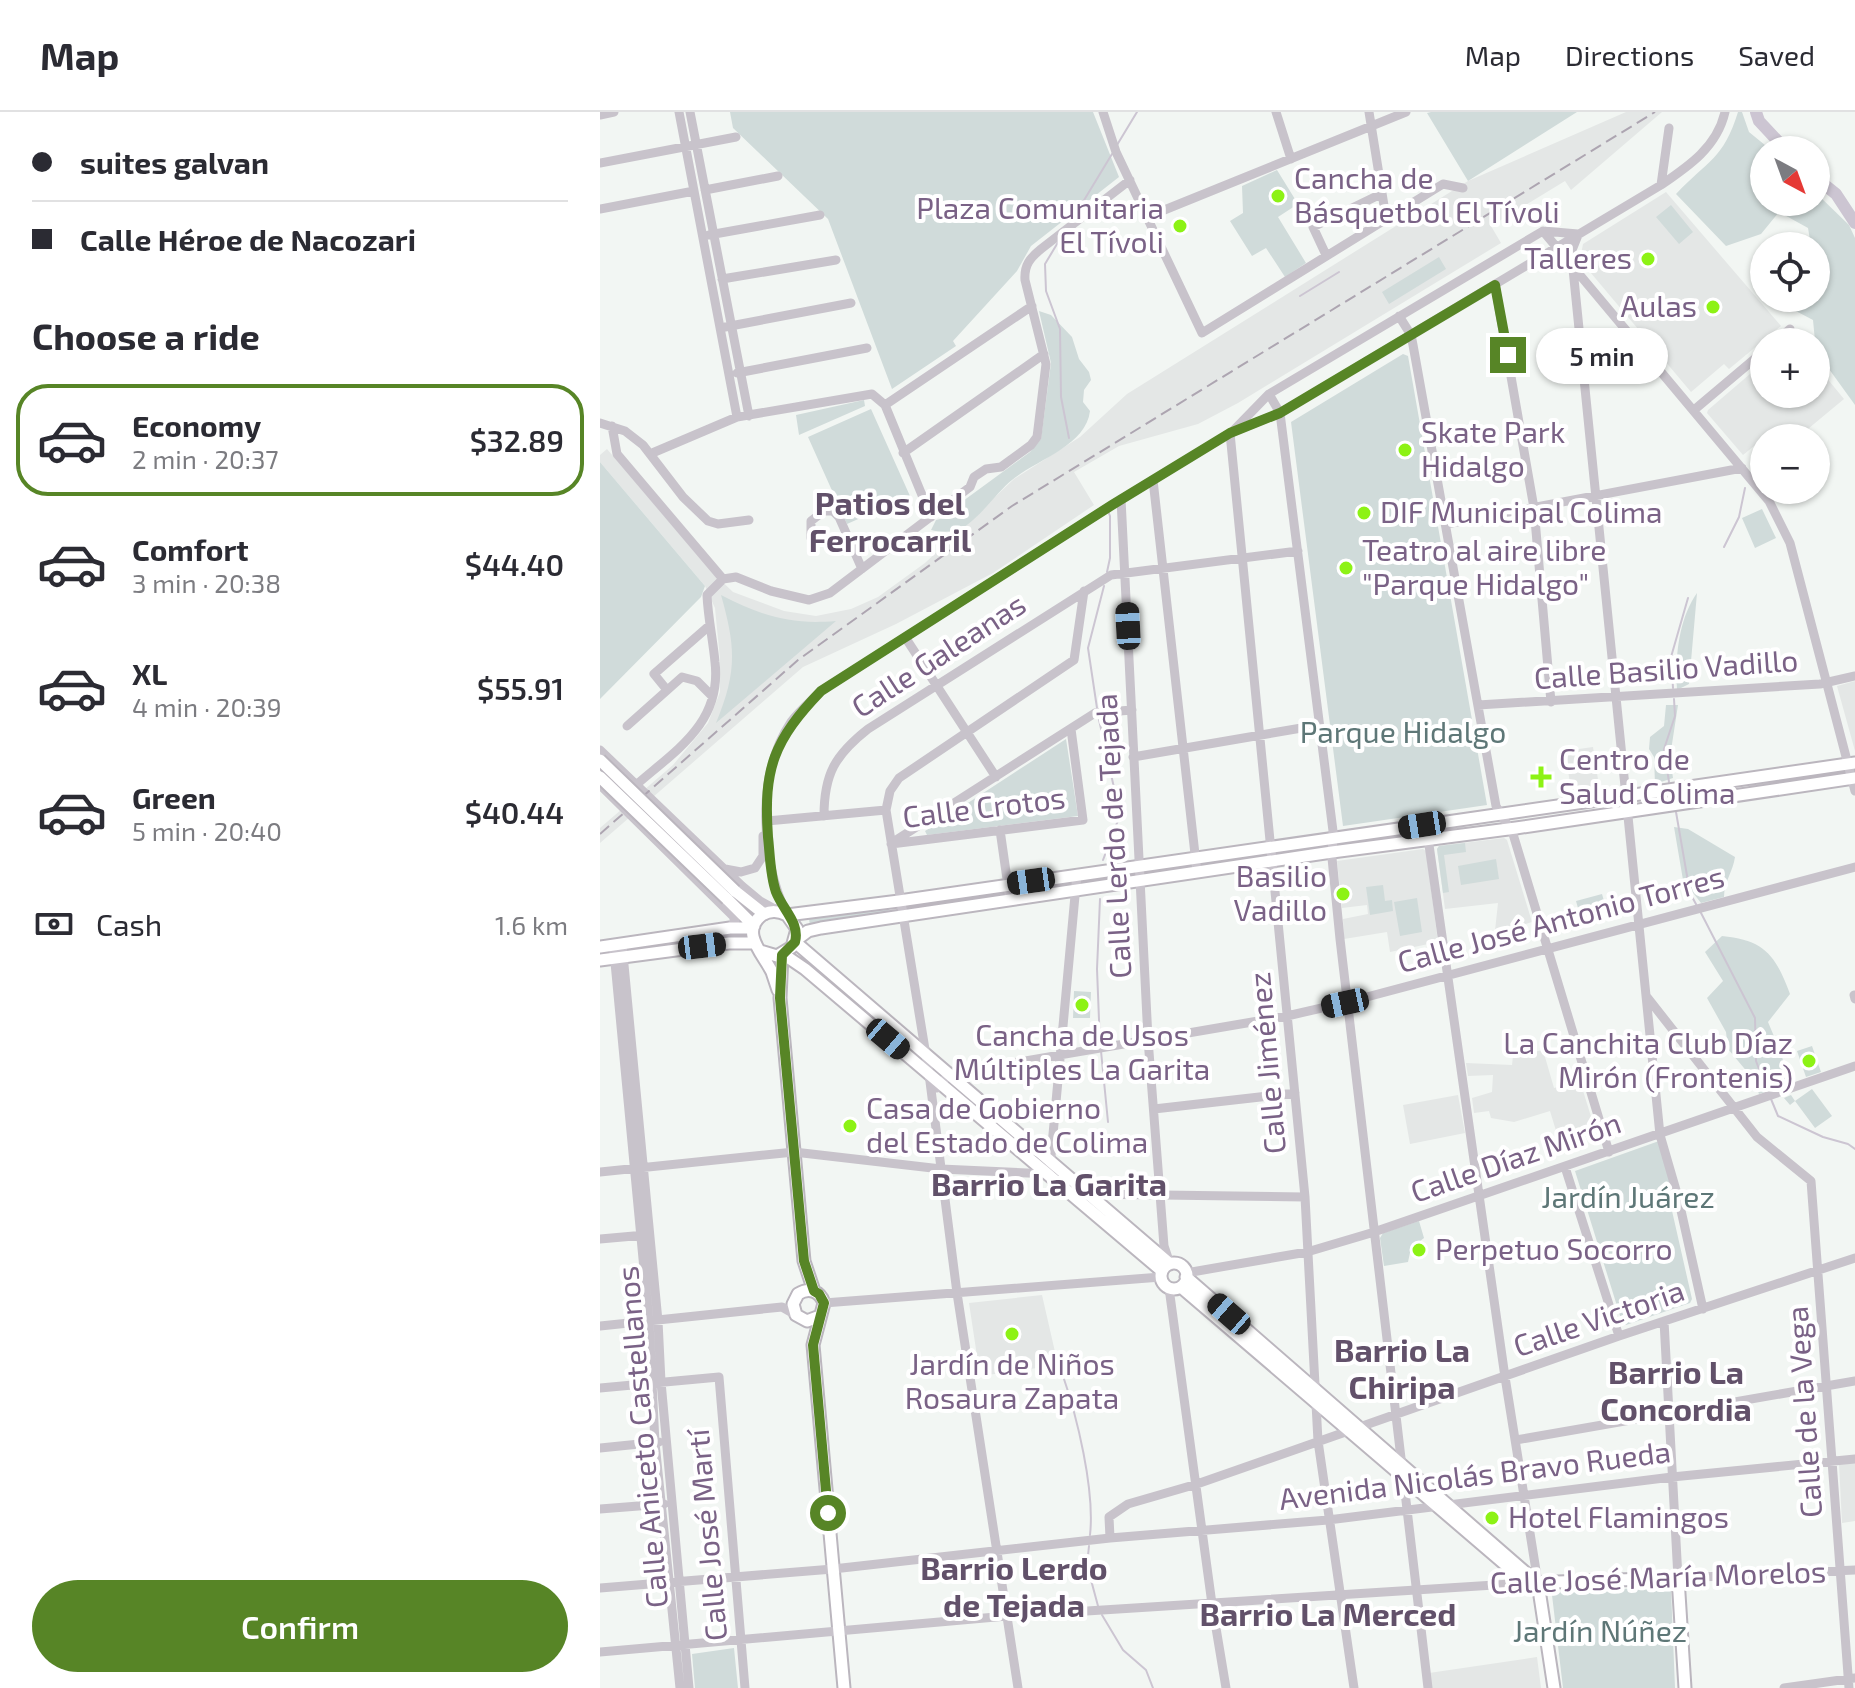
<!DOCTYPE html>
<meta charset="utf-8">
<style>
body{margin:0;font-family:"Exo 2",sans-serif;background:#f7f7f7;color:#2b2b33;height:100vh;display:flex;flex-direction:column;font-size:30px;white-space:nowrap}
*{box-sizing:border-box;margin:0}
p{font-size:26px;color:#7c7c81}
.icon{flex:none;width:44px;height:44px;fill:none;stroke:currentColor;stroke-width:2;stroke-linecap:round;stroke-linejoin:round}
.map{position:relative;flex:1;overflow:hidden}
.side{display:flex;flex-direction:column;background:#fff;width:600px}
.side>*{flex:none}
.hud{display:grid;align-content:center;height:176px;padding:0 32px;background:#fff}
.needle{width:52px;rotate:139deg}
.tools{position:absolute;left:1150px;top:24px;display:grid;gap:16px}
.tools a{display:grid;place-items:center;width:80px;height:80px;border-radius:50%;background:#fff;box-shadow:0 2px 6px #0004;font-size:40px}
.end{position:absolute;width:36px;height:36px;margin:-18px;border:10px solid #578526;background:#fff;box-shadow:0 0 0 4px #fff}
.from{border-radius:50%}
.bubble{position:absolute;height:56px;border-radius:28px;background:#fff;box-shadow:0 2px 6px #0004;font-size:26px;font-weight:600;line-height:56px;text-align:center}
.car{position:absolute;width:24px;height:48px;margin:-24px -12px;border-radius:10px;box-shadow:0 0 6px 2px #0007;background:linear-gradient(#222 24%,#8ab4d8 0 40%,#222 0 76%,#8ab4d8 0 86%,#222 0)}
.hud b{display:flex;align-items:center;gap:28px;height:76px;font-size:30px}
.hud b+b{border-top:2px solid #e1e1e2}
.hud i{width:20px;height:20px;background:#2b2b33}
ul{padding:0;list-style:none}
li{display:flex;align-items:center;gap:24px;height:112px;margin:0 16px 12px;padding:0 16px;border:4px solid transparent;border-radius:32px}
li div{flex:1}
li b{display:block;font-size:30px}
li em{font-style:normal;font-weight:600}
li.on{border-color:#578526}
li>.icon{width:72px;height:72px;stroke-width:1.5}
h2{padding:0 32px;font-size:36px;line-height:96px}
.pay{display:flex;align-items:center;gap:20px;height:88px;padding:0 32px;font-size:30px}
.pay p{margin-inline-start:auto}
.button{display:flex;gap:16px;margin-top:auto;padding:16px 32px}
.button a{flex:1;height:92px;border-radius:48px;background:#578526;color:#fff;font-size:32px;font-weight:600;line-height:92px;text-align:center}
header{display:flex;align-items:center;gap:48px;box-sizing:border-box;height:112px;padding:0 40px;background:#fff;border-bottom:2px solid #e1e1e2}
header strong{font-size:38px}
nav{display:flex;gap:44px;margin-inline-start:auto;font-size:28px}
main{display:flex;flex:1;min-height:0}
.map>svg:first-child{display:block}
</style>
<header>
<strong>Map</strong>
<nav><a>Map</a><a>Directions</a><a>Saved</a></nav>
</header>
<main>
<section class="side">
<div class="hud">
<b><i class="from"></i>suites galvan</b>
<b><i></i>Calle Héroe de Nacozari</b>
</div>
<h2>Choose a ride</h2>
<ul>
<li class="on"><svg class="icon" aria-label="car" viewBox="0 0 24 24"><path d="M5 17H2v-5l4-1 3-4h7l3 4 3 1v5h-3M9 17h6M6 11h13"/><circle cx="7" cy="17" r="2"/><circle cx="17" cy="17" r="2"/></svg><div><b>Economy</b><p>2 min · 20:37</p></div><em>$32.89</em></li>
<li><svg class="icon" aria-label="car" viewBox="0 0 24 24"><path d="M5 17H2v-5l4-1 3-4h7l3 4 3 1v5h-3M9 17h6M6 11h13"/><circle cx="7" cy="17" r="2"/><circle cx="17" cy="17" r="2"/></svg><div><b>Comfort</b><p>3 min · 20:38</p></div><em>$44.40</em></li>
<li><svg class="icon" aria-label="car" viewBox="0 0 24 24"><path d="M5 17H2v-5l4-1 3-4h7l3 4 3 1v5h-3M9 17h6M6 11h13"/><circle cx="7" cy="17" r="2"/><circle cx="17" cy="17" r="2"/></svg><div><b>XL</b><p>4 min · 20:39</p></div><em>$55.91</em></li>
<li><svg class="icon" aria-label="car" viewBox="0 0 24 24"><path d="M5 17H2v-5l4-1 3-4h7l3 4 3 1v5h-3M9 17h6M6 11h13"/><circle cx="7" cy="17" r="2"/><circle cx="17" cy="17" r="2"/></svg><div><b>Green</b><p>5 min · 20:40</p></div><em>$40.44</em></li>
</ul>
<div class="pay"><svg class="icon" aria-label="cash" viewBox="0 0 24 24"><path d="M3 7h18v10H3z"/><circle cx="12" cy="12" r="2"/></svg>Cash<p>1.6 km</p></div>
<div class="button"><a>Confirm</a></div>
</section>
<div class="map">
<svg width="1255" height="1576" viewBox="0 0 1255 1576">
<rect width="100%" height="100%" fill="#f2f6f3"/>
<path fill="#e4e7e6" d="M 1026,0 L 1062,0 L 971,78 L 965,69 L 891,114 L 901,131 L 638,291 L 598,312 L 519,334 L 474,360 L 494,393 L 393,461 L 296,512 L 203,555 L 0,731 L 0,716 L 73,653 L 108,611 L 120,580 L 120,547 L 115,496 L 105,474 L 0,350 L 0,343 L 7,337 L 110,458 L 133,480 L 184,499 L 216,504 L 251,497 L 278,485 L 325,451 L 414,367 L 480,325 L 527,282 L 868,69 Z
M 1066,80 L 1181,214 L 1129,257 L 1124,252 L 1091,280 L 980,148 L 983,132 Z
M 1164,250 L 1164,282 L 1216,282 L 1216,253 L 1244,287 L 1197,326 L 1185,326 L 1176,316 L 1143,343 L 1107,301 L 1108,298 Z
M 1255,569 L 1255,639 L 1237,574 Z
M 993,635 L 999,674 L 971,678 L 965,639 Z
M 904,726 L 907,728 L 932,810 L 902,819 L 907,834 L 893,837 L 898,791 L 845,797 L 837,737 L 839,734 Z
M 823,737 L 826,739 L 838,830 L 790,840 L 787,820 L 744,827 L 743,807 L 768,802 L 767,793 L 742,796 L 737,749 Z
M 943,938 L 954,976 L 980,969 L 993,1011 L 957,1022 L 950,999 L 914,1010 L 891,1006 L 889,999 L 874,1001 L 872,986 L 892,980 L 893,963 L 868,964 L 866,951 L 912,953 L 913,944 Z
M 858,983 L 865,1021 L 810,1032 L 803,993 Z
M 442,1183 L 458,1253 L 380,1264 L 369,1191 Z
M 1255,1350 L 1255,1409 L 1242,1411 L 1239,1352 Z
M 937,1545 L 941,1576 L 832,1576 L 829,1561 Z"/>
<path fill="#d0dbda" d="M 130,0 L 493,0 L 519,65 L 431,134 L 417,159 L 353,229 L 356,234 L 292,277 L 228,107 L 133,16 Z
M 831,0 L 977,0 L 868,69 L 827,1 Z
M 1138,0 L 1142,0 L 1149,20 L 1171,38 L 1164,38 L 1164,90 L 1216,90 L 1216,81 L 1249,113 L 1255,126 L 1255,293 L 1216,239 L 1213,208 L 1192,197 L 1186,186 L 1216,186 L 1216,134 L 1211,134 L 1208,116 L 1179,100 L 1161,122 L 1126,134 L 1076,82 C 1108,48 1123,48 1138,0 Z
M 677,58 L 698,92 L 678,105 L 706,151 L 685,165 L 666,136 L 652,144 L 630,109 L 643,101 L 642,74 Z
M 1071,93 L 1093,120 L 1079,132 L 1056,105 Z
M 839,145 L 846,157 L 789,192 L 782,180 Z
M 439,199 L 451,203 L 472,225 L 479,247 L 489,260 L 491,268 L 484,278 L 483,290 L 490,299 C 486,334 436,348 412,368 C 397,380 378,408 362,416 C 354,421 340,420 331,418 L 336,408 L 352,404 L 363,389 L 430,340 L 441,327 L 451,251 Z
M 803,242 L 808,244 L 887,693 L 743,714 L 691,310 Z
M 264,288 L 265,294 L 199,323 L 196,303 Z
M 271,297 L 310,384 L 247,412 L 208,325 Z
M 0,350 L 105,474 L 101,485 L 0,587 Z
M 1162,397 L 1176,426 L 1155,436 L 1142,406 Z
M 1097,481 L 1089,572 L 1077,578 C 1075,547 1078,508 1097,481 Z
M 121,483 C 162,504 190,513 236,509 L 116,611 C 137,560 136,536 121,483 Z
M 1066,593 L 1078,593 L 1070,645 L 1073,666 L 1055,672 L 1054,645 L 1049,637 L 1050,625 L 1064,614 Z
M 466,627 L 478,704 L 327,723 L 325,719 Z
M 1074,715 L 1088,717 L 1135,745 C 1133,760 1124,769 1124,785 L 1101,791 L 1083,768 Z
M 865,731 L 866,740 L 844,743 L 849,780 L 843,781 L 837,737 L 839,734 Z
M 896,747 L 899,767 L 861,773 L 858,754 Z
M 783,773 L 785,789 L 792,788 L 793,799 L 770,803 L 766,775 Z
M 1002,782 L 1006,796 L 980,803 L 976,789 Z
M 817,786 L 822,820 L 800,824 L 794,790 Z
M 288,795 L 289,801 L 210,815 L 209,806 Z
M 1122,824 C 1165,828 1176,844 1190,882 L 1168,910 L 1181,941 L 1189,971 L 1159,982 L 1154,968 L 1128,937 L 1126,920 L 1107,886 L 1123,869 L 1105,840 Z
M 474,879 L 491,880 L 490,906 L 473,906 Z
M 1212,934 L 1221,960 L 1206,965 L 1197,939 Z
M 1212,977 L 1232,1004 L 1215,1016 L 1195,989 L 1190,993 L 1184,986 L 1191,983 L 1195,989 Z
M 1059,1029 L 1074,1084 L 1070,1090 L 1092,1187 L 1090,1191 L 1026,1213 L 1022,1210 L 975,1059 Z
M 819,1109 L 824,1126 L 811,1136 L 808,1150 L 784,1154 L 780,1126 L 783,1121 Z
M 1062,1475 L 1071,1478 L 1075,1576 L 963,1576 L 952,1483 L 962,1480 Z
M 134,1536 L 138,1576 L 95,1576 L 92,1542 Z"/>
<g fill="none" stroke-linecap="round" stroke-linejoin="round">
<path stroke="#ccc5d2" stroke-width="2" d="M 517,33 L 537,0
M 472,108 L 512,42
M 460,127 L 445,152 L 446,179 L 460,217 L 461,285 L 469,326
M 700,184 L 739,160
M 1124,435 L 1139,405 L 1145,376
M 507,460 L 510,446 L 510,404 L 508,399
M 1073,576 L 1071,545 L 1088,486
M 497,596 L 488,536 L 504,474
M 498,603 L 520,703 L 503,748
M 1069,670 L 1064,637 L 1075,604 L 1074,587
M 1076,700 L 1090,781 L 1097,794
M 500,787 L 497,857 L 500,933
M 1100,799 L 1155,906 L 1156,949 L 1168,981
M 501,939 L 508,1010
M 1171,987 L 1178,1004 L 1223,1025 L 1248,1032 L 1255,1037
M 462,1261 C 477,1304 495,1378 490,1423
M 489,1434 L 487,1453 L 498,1494
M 502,1503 L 523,1538 L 546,1558 L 553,1576"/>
<path stroke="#ccc5d2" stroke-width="12" d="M 1156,0 L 1159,9 L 1186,38
M 1216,66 L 1236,82 L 1255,111"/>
<defs>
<path id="major" d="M 135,779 L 164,802
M 127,787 L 154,814
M 187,803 L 299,789 L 1255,651
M 196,828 L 208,819 L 221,816 L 732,740 L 916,716 L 1255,666
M 195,830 L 570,1152
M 0,835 L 130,816 L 153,816
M 160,839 L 177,844 L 192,835 L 197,817 L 187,803 C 178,799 171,798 162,803 C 139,820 164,843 172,860 C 174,866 176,872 178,878
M 183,842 L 205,857 L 562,1159
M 182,843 L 180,886 L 204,1149 L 214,1179
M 0,848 L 129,831 L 154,831
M561 1164a13 13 0 1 1 26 0a13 13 0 1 1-26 0Z
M 586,1165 L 934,1468
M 581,1175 L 927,1471 L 1078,1466 L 1085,1576
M 220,1204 L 207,1209 L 196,1203 L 193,1192 L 198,1182 C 209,1175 220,1179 224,1191 L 213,1233 L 244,1576
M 938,1471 L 954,1576"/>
</defs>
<use href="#major" stroke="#bbb6be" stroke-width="15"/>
<path stroke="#c8c3cb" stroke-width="9" d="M 79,0 L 137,305
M 90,0 L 149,304
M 503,0 L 516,40 L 602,221 L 843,72 L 863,76
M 676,0 L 691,47
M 769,0 L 786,106
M 0,3 L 14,0
M 0,51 L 136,25
M 1061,73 L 1069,16
M 105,78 L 178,64
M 0,97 L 94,79
M 547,105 L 806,0
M 943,119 L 1169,389 L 1190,431 L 1255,679
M 109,123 L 220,103
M 978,123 L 972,138 L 972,147 L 1060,1023 L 1078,1085 L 1103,1197
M 726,143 L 713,115 L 781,82
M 122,167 L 236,148
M 895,173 L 934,396 L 951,590
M 799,204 L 811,223 L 813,233 L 896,694 L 913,722 L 1009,1040
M 125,215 L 251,191
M 1175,230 L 1190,217
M 137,261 L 267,236
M 669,282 L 680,301 L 733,719 L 732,746 L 740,827 L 828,1576
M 285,293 L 432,194
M 285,293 L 331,405
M 1094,298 L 1164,239
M 0,311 L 25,319 L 43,333 L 83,385 L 108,409 L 118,412 L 149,408
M 12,314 L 17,342 L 123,467
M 633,319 L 669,282 L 943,119 L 978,122
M 630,321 L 705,1085 L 718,1329 L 754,1576
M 303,341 L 444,242
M 50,342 L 137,305 L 272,282 L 285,293
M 553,368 L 597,760
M 521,387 L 548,927 L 564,1134 L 570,1152
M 846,412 L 1142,356
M 211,426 L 211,409 L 224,399 L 233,399 L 239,405 L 262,457
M 305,525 L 396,665
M 67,578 L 54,562 L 109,514
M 878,593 L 1220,572 L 1255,564
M 27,614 L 82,565 L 97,569 L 112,584
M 0,638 L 142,774 L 160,789 L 180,800
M 533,645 L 719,613
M 0,673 L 133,804 L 135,809 L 130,816
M 36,673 C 76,638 122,611 115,550 C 113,528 108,506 107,483 L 123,467 L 136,465 L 171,479 L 209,488 L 230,481 L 370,375 L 374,365 L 386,357 L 401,355 L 431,333 L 437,325 L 446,252 L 425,168 C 424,153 430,146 441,137 L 530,68
M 224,704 C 224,662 235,643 268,617 L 511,463 L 698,439
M 167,709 L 286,698
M 826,712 L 905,1265 L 938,1471
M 400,718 L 410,788
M 293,730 L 495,601 L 532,598
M 291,732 L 483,708 L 471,617
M 125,757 L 141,760 L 155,756 L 163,744 L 163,724
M 187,803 C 161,747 155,664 191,610 C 199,599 211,589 221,579 L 512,393 L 630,321 L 680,301 L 1061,73 C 1089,54 1117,35 1125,0
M 22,832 L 58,1209 L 61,1270 L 89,1576
M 14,840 L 49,1210 L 55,1331 L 80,1576
M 1254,883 L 1255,887
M 1047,885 L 1157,1025 L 1211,1069 L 1249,1576
M 337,976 L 349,962 L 687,904 L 748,890 L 1255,755
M 554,997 L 695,981
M 450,1055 L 477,762
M 965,1055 L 1019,1224
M 0,1060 L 194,1040 L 341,1057 L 450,1062
M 487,1082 L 705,1085
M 0,1127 L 45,1123
M 586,1161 L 707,1140 L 771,1121 L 1255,954
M 569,1176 L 612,1492 L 626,1576
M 224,1191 L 561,1165
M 1064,1209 L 1078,1466 L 1255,1458
M 0,1214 L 182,1195 L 196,1203
M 0,1276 L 119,1265 L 145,1576
M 916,1328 L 1255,1269
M 0,1336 L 59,1330
M 0,1397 L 64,1392
M 510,1426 L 509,1405 L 528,1392 L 597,1372 L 1019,1224 L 1255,1146
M 0,1476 L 233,1457 L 510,1426 L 728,1408 L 1072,1365 L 1255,1347
M 0,1540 L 407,1504 L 927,1471
M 418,1576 L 357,1181 L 329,962 L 286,698 L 290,679 L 299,666 L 474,548 L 484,479
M 1184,1576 L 1255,1566"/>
<use href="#major" stroke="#fff" stroke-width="11"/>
<path stroke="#ada5b1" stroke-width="2" stroke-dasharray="12 6" stroke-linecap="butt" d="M 0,722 L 198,548 L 412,394 L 1055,0"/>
<defs>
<path id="major-bridge" d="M 0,648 L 135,779
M 0,665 L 127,787"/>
</defs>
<use href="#major-bridge" stroke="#bbb6be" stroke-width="15" stroke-linecap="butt"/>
<use href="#major-bridge" stroke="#fff" stroke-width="11"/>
</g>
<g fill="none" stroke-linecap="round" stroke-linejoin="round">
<path stroke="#578526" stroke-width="10" d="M 228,1401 L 213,1233 L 224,1191 L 219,1182 L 214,1179 L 204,1149 L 180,886 L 182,843 L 195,830 C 200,811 183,798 176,780 C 170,763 170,742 168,725 C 163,656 174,628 221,579 L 512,393 L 630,321 L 680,301 L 895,173 L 908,243"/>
</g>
<g fill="#8df215" stroke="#fff" stroke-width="3">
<circle cx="678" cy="84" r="8"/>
<circle cx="580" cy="114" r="8"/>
<circle cx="1048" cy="147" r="8"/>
<circle cx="1113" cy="195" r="8"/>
<circle cx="805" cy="338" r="8"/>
<circle cx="764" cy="401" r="8"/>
<circle cx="746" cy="456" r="8"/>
<path d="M937 653h8v8h8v8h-8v8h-8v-8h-8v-8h8z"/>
<circle cx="743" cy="782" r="8"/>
<circle cx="482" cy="893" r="8"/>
<circle cx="1209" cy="949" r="8"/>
<circle cx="250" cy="1014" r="8"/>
<circle cx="819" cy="1138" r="8"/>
<circle cx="412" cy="1222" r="8"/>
<circle cx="892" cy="1406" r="8"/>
</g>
<g text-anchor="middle" stroke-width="8" stroke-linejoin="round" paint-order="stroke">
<g font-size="30" fill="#7a6286" stroke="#fff" text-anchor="start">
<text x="694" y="77">Cancha de<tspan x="694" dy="34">Básquetbol El Tívoli</tspan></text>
<text x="564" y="107" text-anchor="end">Plaza Comunitaria<tspan x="564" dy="34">El Tívoli</tspan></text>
<text x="1032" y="157" text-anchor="end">Talleres</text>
<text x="1097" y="205" text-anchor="end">Aulas</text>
<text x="821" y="331">Skate Park<tspan x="821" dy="34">Hidalgo</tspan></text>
<text x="780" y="411">DIF Municipal Colima</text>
<text x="762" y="449">Teatro al aire libre<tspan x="762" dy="34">"Parque Hidalgo"</tspan></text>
<text x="959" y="658">Centro de<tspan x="959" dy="34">Salud Colima</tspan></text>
<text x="727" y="775" text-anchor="end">Basilio<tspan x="727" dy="34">Vadillo</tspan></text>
<text x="482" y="934" text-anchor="middle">Cancha de Usos<tspan x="482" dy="34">Múltiples La Garita</tspan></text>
<text x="1193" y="942" text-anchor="end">La Canchita Club Díaz<tspan x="1193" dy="34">Mirón (Frontenis)</tspan></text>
<text x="266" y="1007">Casa de Gobierno<tspan x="266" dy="34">del Estado de Colima</tspan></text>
<text x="835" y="1148">Perpetuo Socorro</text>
<text x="412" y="1263" text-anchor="middle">Jardín de Niños<tspan x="412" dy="34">Rosaura Zapata</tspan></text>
<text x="908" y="1416">Hotel Flamingos</text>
</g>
<g font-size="30" fill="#7a6286" stroke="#fff">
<text transform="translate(339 544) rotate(-33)" y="10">Calle Galeanas</text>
<text transform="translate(1066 558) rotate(-4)" y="10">Calle Basilio Vadillo</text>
<text transform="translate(384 696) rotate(-7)" y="10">Calle Crotos</text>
<text transform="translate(514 724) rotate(-93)" y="10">Calle Lerdo de Tejada</text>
<text transform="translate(961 808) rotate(-15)" y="10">Calle José Antonio Torres</text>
<text transform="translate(668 951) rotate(-95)" y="10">Calle Jiménez</text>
<text transform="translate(916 1046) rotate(-19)" y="10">Calle Díaz Mirón</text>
<text transform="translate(999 1207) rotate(-19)" y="10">Calle Victoria</text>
<text transform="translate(1205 1300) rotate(-94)" y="10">Calle de la Vega</text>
<text transform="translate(43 1325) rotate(-95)" y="10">Calle Aniceto Castellanos</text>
<text transform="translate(875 1364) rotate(-7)" y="10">Avenida Nicolás Bravo Rueda</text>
<text transform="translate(108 1423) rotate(-95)" y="10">Calle José Martí</text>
<text transform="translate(1058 1466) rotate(-2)" y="10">Calle José María Morelos</text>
</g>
<g font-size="30" fill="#5e7777" stroke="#fff">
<text x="803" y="631">Parque Hidalgo</text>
<text x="1028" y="1096">Jardín Juárez</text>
<text x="1000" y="1530">Jardín Núñez</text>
</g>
<g font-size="32" font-weight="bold" fill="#62516a" stroke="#fff">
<text x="290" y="403">Patios del<tspan x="290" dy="37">Ferrocarril</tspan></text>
<text x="449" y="1084">Barrio La Garita</text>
<text x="802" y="1250">Barrio La<tspan x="802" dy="37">Chiripa</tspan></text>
<text x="1076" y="1272">Barrio La<tspan x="1076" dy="37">Concordia</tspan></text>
<text x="414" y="1468">Barrio Lerdo<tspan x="414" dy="37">de Tejada</tspan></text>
<text x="728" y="1514">Barrio La Merced</text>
</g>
</g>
</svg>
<div class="tools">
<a><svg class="needle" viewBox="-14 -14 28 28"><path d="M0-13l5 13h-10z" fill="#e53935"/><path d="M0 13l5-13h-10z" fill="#7c7c81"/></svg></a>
<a><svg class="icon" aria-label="locate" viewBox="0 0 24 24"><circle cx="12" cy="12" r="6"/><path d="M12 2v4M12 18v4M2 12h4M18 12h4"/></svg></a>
<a>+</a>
<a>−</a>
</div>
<i class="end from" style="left:228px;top:1401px"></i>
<i class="end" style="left:908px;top:243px"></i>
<div class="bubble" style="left:936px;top:216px;width:132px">5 min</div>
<i class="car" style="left:528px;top:514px;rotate:357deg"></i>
<i class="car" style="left:822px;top:713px;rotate:261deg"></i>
<i class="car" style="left:431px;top:769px;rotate:262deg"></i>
<i class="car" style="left:102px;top:834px;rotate:83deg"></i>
<i class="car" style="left:745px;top:891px;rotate:258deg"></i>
<i class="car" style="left:288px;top:927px;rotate:130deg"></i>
<i class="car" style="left:629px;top:1202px;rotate:311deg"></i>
</div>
</main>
